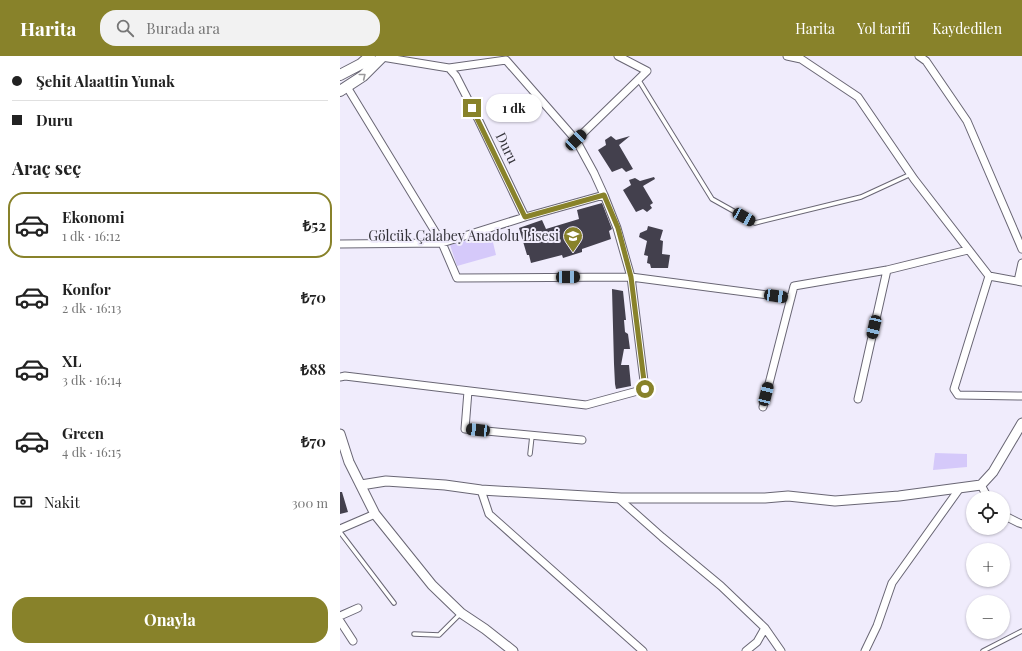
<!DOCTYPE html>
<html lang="tr">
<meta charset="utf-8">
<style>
body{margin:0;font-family:"Playfair Display",serif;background:#f2f2f2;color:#222;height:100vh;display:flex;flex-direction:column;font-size:15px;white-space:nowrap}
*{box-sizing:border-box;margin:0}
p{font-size:13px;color:#767676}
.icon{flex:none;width:22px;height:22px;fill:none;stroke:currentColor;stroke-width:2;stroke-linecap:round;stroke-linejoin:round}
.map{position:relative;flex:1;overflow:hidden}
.sheet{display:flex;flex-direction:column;background:#fff;width:340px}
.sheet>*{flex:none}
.top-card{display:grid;align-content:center;height:88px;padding:0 12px;background:#fff}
.buttons{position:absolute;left:626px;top:435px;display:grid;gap:8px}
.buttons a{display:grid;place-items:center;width:44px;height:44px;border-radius:50%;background:#fff;box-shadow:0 1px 3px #0004;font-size:20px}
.end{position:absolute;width:18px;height:18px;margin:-9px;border:5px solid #88822a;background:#fff;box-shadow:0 0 0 2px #fff}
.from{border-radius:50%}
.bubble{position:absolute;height:28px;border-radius:14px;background:#fff;box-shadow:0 1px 3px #0004;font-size:13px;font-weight:700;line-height:28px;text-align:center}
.car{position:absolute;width:12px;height:24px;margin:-12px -6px;border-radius:5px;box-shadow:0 0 3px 1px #0007;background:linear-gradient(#222 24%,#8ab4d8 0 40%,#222 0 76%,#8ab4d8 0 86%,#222 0)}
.top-card b{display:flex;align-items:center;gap:14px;height:38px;font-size:15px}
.top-card b+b{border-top:1px solid #e0e0e0}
.top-card i{width:10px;height:10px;background:#222}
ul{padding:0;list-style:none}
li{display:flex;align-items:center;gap:12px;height:66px;margin:0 8px 6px;padding:0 4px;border:2px solid transparent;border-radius:16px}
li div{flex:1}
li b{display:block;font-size:15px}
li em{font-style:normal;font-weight:700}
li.active{border-color:#88822a}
li>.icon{width:36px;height:36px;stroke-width:1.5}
h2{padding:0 12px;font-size:18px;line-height:48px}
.pay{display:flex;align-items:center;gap:10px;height:44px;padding:0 12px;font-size:15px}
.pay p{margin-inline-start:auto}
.button{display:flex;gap:8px;margin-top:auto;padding:8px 12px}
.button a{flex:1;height:46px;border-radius:16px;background:#88822a;color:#fff;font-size:16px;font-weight:700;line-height:46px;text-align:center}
header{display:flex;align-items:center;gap:24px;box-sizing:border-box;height:56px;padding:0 20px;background:#88822a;color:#fff}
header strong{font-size:19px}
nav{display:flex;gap:22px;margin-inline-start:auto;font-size:14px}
.search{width:280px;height:36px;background:#f2f2f2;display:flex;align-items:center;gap:10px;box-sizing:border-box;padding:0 14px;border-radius:16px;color:#767676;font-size:15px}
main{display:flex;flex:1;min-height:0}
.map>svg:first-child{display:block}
</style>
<header>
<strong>Harita</strong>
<div class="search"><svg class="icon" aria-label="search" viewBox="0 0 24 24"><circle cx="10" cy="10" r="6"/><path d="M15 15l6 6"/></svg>Burada ara</div>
<nav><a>Harita</a><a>Yol tarifi</a><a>Kaydedilen</a></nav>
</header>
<main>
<section class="sheet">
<div class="top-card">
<b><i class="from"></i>Şehit Alaattin Yunak</b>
<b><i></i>Duru</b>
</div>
<h2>Araç seç</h2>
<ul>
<li class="active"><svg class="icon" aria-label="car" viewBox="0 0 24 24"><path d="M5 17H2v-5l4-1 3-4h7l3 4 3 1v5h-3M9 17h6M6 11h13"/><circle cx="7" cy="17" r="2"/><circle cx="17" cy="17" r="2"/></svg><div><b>Ekonomi</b><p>1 dk · 16:12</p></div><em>₺52</em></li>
<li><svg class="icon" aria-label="car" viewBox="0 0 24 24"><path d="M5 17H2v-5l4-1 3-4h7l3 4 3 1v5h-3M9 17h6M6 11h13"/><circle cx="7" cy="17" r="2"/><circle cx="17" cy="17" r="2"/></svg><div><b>Konfor</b><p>2 dk · 16:13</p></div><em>₺70</em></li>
<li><svg class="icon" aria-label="car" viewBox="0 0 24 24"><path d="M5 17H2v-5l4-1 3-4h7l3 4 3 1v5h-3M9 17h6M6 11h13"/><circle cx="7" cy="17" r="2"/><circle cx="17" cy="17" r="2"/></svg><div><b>XL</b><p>3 dk · 16:14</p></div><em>₺88</em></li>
<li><svg class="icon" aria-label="car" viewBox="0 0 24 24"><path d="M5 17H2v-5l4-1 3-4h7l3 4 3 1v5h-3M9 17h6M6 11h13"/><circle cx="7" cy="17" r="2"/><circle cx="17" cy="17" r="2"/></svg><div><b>Green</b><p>4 dk · 16:15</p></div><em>₺70</em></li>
</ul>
<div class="pay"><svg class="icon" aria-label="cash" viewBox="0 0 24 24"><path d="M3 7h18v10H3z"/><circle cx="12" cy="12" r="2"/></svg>Nakit<p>300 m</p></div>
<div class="button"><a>Onayla</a></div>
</section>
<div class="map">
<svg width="682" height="595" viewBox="0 0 682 595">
<rect width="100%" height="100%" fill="#f0ecfc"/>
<path fill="#d5c9fa" d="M 151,178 L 156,199 L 117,210 L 110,189 Z
M 595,397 L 627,398 L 627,411 L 593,414 Z"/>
<path fill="#43404d" d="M 271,80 L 276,84 L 290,80 L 279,89 L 293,113 L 286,116 L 282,112 L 272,116 L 258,94 L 266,89 L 265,84 Z
M 314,121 L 315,123 L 303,130 L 313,147 L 310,149 L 312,152 L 307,156 L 303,153 L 296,156 L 283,134 L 291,129 L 289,124 L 295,122 L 300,125 Z
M 262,147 L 272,173 L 269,175 L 271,183 L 242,193 L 242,196 L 223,202 L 222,199 L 191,207 L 189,199 L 187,199 L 179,172 L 202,164 L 206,173 L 239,163 L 237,154 Z
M 308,170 L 323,174 L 320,184 L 323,185 L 322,198 L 330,199 L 328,212 L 311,212 L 310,208 L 307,207 L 308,200 L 304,199 L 307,185 L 299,181 L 300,177 L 307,174 Z
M 272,233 L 283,235 L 286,264 L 284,264 L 285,276 L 288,278 L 290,293 L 284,293 L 281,309 L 289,309 L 291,330 L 276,333 L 275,328 L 274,308 Z
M 0,436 L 2,436 L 8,456 L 0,458 Z"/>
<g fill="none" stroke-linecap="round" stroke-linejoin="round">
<defs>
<path id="service" d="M 298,23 L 372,143 L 415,167 L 521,141 L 571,118
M 190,398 L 192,380
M 0,476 L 54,547
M 74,578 L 99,579 L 120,558
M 643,595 L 682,575"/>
<path id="minor" d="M 447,0 L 461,3 L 518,41 L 574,123 L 649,220 L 682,226
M 579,0 L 586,5 L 627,65 L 682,193
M 7,31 L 102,187 L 117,222 L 291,221 L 451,242
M 236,84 L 307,15 L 278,0
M 185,161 L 264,139
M 0,188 L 102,187 L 185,161 L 139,65 L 116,20 L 109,12 L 42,1
M 649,220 L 614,333 L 618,339 L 682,340
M 678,225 L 682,207
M 0,321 L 5,320 L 246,349 L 305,333 L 291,221 L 277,172 L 264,139 L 254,117 L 236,84 L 166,4 L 109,12
M 128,335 L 125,373 L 242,384
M 518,343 L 547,214
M 423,351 L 454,230 L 547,214 L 628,194
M 641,429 L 648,442
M 141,434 L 149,458 L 303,595
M 278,442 L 322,481 L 381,530 L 425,572 L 441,595
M 663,459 L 679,467 L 682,468
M 0,473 L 35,458
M 0,560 L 18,552
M 0,565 L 13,585
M 406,595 L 417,586 L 425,572
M 525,595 L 537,570 L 552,527 L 620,432"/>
<path id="tertiary" d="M 0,378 L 9,406 L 35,458 L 92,529 L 121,557 L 145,573 L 173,595
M 21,429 L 46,425 L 105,429 L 141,434 L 281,442 L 425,442 L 448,440 L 495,445 L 559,440 L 641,429 L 653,416 L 682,367"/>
<path id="secondary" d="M 0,19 L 21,8 L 30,0
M 0,35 L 23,20 L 43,0"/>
</defs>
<use href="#service" stroke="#696674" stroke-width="5.5"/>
<use href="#minor" stroke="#696674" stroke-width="9"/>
<use href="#tertiary" stroke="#696674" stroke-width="11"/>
<use href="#secondary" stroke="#696674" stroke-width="12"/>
<use href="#service" stroke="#fff" stroke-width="3.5"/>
<use href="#minor" stroke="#fff" stroke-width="7"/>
<use href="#tertiary" stroke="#fff" stroke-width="9"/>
<use href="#secondary" stroke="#fff" stroke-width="10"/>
</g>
<defs><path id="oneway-chevron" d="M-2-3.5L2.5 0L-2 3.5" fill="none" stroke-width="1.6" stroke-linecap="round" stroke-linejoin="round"/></defs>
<use stroke="#9a999c" href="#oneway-chevron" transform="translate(23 20) rotate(-39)"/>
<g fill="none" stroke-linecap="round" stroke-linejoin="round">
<path stroke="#88822a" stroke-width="5" d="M 132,52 L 185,161 L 264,139 L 278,172 L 291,221 L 305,333"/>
</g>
<defs>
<symbol id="school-pin" viewBox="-11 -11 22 30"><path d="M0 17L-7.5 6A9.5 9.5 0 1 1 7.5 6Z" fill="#88822a" stroke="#f0ecfc"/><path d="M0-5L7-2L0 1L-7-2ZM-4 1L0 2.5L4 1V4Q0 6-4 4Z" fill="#fff"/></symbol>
</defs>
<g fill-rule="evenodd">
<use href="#school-pin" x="222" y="169" width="22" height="30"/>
</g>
<g text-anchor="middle" stroke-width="4" stroke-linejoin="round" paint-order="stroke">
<g font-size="14" fill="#343339" stroke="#f0ecfc">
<text transform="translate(167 92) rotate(64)" y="5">Duru</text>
</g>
<g font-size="14" fill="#343339" stroke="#f0ecfc" text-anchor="end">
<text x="219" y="185">Gölcük Çalabey Anadolu Lisesi</text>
</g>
</g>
</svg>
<div class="buttons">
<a><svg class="icon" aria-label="locate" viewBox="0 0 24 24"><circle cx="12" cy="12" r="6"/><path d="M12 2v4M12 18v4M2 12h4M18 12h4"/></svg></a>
<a>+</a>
<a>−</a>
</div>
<i class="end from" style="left:305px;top:333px"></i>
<i class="end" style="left:132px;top:52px"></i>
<div class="bubble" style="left:146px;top:38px;width:56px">1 dk</div>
<i class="car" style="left:236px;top:84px;rotate:46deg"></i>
<i class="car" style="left:404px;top:161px;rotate:119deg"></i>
<i class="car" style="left:228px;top:221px;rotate:89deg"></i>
<i class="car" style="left:436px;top:240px;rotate:98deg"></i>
<i class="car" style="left:534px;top:271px;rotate:193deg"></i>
<i class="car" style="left:426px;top:338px;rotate:14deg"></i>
<i class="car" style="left:138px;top:374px;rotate:276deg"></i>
</div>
</main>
